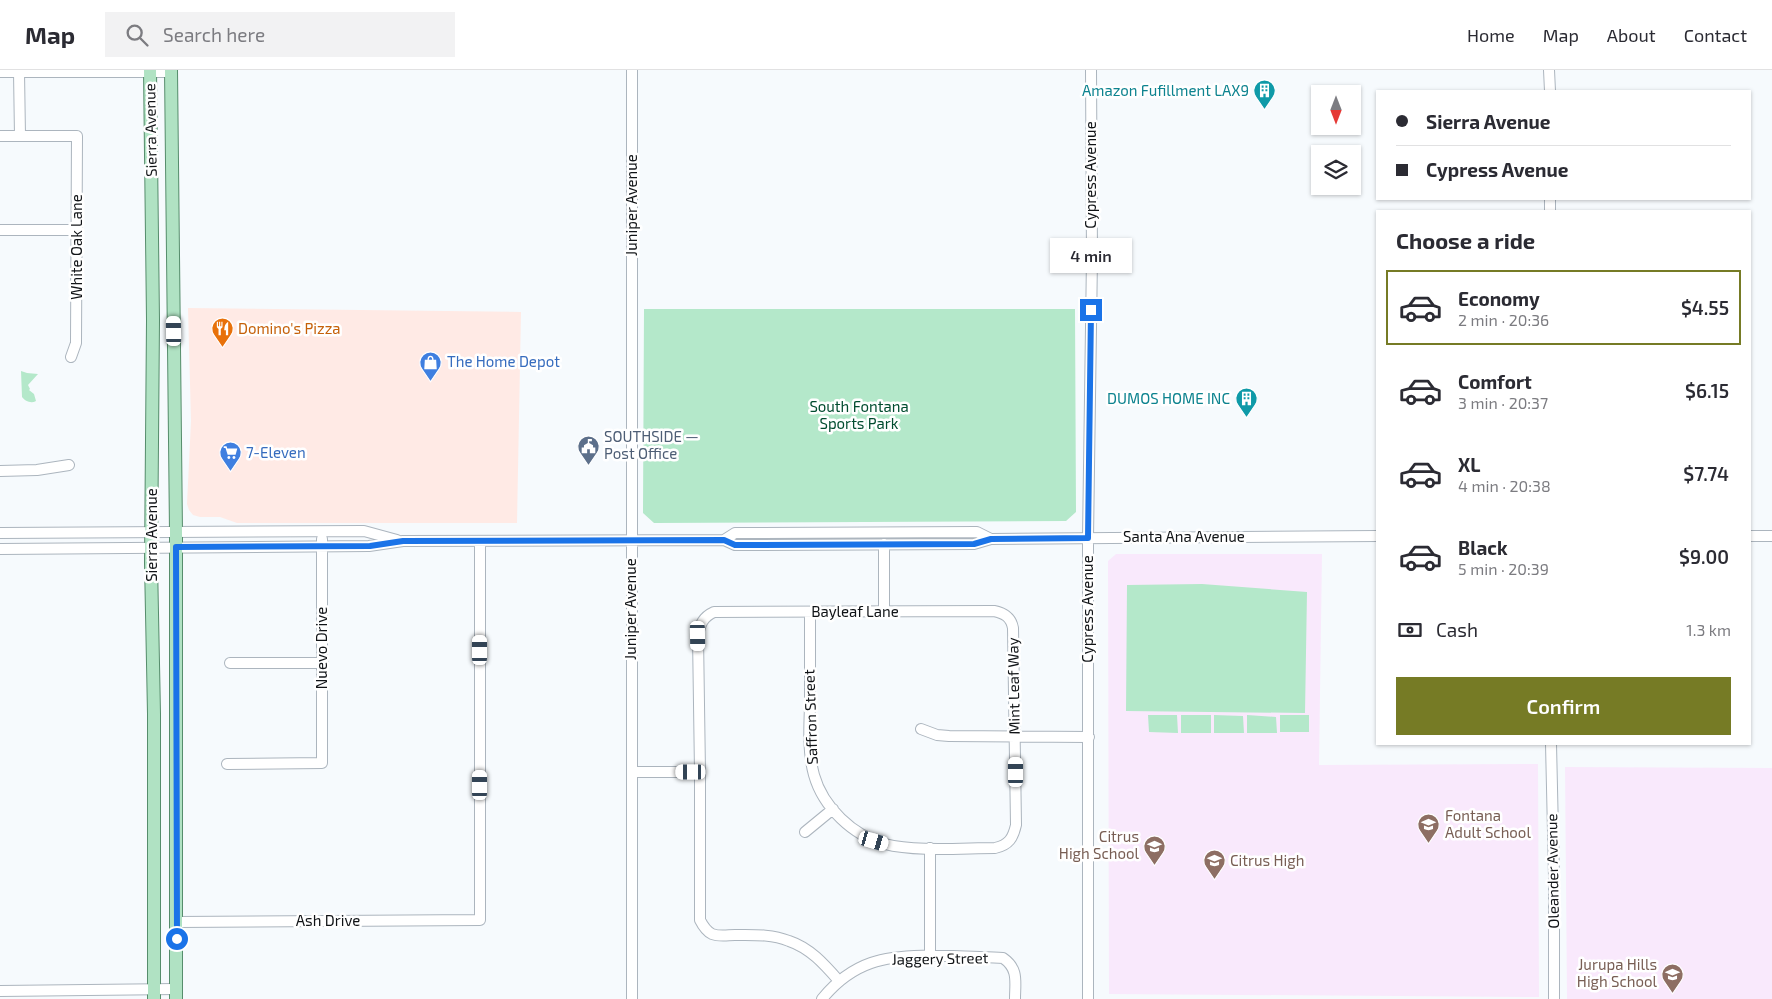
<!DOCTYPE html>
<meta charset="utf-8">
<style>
body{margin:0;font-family:"Exo 2",sans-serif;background:#f2f2f3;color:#2b2b33;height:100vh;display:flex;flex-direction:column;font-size:19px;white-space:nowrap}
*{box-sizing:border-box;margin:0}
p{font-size:16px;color:#7c7c81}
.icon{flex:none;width:28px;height:28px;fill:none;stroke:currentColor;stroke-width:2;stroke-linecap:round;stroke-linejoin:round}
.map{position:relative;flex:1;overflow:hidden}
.side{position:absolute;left:1376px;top:140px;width:375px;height:535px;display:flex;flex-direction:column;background:#fff;border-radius:0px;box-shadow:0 1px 4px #0004}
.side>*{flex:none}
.top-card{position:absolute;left:1376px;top:20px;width:375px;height:110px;border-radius:0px;box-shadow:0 1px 4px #0004;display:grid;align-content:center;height:110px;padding:0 20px;background:#fff}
.needle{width:32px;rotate:180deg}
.tools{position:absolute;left:1311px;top:15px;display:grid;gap:10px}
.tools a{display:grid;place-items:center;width:50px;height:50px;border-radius:0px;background:#fff;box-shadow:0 1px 4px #0004;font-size:25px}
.end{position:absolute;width:22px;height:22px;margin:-11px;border:6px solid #1a73e8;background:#fff;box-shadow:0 0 0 2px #fff}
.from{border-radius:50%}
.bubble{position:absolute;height:35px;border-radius:0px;background:#fff;box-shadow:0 1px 4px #0004;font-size:16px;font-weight:600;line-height:35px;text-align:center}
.car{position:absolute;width:15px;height:30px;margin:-15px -8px;border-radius:6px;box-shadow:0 0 4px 1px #0007;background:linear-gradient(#fff 24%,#345 0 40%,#fff 0 76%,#345 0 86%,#fff 0)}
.top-card b{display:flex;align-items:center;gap:18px;height:48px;font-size:19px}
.top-card b+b{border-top:1px solid #e1e1e2}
.top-card i{width:12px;height:12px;background:#2b2b33}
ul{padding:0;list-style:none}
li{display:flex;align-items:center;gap:15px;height:75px;margin:0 10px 8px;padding:0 10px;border:2px solid transparent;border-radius:0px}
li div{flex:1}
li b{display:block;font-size:19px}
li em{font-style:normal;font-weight:600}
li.selected{border-color:#767b25}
li>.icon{width:45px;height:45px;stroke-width:1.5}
h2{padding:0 20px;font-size:22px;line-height:60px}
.pay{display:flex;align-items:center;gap:12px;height:55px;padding:0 20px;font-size:19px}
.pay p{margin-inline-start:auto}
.cta{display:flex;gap:10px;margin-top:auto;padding:10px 20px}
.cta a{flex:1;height:58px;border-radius:0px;background:#767b25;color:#fff;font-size:20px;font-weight:600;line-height:58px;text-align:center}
header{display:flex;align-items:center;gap:30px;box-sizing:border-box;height:70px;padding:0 25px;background:#fff;border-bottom:1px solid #e1e1e2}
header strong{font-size:24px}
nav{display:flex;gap:28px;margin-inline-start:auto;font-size:18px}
.search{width:350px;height:45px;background:#f2f2f3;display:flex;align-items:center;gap:12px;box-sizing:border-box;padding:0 18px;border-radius:0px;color:#7c7c81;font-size:19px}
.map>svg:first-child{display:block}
</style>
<header>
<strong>Map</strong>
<div class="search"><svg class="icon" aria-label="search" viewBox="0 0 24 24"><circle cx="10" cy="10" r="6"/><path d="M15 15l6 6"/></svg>Search here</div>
<nav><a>Home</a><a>Map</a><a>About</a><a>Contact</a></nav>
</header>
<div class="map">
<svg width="1772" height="929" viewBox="0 0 1772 929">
<rect width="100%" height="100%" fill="#f6fafd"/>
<path fill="#ffeae5" d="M 188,238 L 521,242 L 517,453 L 237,453 L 220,447 L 200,447 L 193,445 L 189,440 L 187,434 L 191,351 Z"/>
<path fill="#f9e9fc" d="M 1116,484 L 1322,484 L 1319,695 L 1538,694 L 1539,927 L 1109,924 L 1108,491 Z
M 1565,697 L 1772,698 L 1772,929 L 1567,929 Z"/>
<path fill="#b4e8ca" d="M 644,239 L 1075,239 L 1076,442 L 1066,451 L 654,453 L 643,443 Z
M 21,301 L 27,303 L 38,304 L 28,315 L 30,319 L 29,320 L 34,324 L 36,331 C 31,334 25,331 22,327 Z
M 1202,514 L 1307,522 L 1305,643 L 1126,641 L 1127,515 Z
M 1148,645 L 1177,645 L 1178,663 L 1149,662 Z
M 1181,645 L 1211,645 L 1211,663 L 1181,663 Z
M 1214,645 L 1243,646 L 1244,663 L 1214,663 Z
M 1247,645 L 1276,647 L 1277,663 L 1247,663 Z
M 1280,645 L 1309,645 L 1309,662 L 1280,662 Z"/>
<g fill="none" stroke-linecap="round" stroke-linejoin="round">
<defs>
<path id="minor" d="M 632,0 L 632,929
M 1549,0 L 1550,21
M 0,2 L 171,2
M 19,2 L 20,66
M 0,66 L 77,66 L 76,273 L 71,287
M 1550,129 L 1550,141
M 0,160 L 77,160
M 0,401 L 37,400 L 69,395
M 0,463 L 364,461 L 397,470
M 1750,466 L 1772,466
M 724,470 L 735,463 L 977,462 L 991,469
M 0,479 L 369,476 L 403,471 L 724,470 L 735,475 L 974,474 L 991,469 L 1378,466
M 810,542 C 810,573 810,605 810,637 C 809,660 808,683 814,705 C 823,737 853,766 885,774 C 915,782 963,778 995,778 C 1009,775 1013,768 1016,755 L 1013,558 C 1011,547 1004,543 994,541 L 714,542 C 703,547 700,554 698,566 L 700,702 L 700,850 C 703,856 706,861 712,864 C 720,867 728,865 735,865 C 754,865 771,864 789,871 C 810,878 824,894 839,911
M 884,542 L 884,474
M 230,593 L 323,593
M 921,659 L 937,665 L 949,666 L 1089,667
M 1551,674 L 1554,806 L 1554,929
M 227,694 L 322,693 L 322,469
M 632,702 L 700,702
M 805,762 L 833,739
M 930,778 L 930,887
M 177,852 L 480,850 L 480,472
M 0,921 L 176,919
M 822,929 C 835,913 851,900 871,893 C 905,881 966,887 1003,888 C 1019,899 1015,912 1015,929
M 1088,929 L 1088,468 L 1092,187 L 1091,0"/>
<path id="major" d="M 150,0 L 153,250 L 151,493 L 154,644 L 154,929
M 171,0 L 176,462 L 176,929"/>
</defs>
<use href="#minor" stroke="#acb5be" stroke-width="12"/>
<use href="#major" stroke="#568d6c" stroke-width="14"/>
<use href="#minor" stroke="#fff" stroke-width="10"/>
<use href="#major" stroke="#b0e2c3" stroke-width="12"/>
</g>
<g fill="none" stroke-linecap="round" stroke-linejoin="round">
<path stroke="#1a73e8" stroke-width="6" d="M 177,869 L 176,477 L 370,476 L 403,471 L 724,470 L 735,475 L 974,474 L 991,469 L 1088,468 L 1091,240"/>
</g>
<defs>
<symbol id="building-pin" viewBox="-11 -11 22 30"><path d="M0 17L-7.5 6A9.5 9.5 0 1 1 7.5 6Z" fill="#0f9aa8" stroke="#fff"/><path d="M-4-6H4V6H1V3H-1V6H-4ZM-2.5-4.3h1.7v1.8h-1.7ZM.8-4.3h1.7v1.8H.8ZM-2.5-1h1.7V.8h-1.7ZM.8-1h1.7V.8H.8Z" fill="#fff"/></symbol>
<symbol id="restaurant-pin" viewBox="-11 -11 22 30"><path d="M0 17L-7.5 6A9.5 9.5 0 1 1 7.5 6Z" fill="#e8710a" stroke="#fff"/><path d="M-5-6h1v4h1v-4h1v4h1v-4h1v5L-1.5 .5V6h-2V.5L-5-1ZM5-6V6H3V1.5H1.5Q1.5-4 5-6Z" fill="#fff"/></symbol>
<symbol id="shop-pin" viewBox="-11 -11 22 30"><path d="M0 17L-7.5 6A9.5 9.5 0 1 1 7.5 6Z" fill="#3f7fe0" stroke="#fff"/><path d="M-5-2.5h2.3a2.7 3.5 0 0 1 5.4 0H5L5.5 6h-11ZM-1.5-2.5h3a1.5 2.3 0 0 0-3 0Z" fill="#fff"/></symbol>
<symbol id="civic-pin" viewBox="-11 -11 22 30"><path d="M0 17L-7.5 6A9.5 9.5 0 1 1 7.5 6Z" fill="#5c6f8a" stroke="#fff"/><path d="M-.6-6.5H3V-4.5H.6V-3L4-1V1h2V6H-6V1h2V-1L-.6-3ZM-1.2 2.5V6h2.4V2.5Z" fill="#fff"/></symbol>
<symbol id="supermarket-pin" viewBox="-11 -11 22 30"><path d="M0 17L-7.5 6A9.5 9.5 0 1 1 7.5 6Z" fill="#3f7fe0" stroke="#fff"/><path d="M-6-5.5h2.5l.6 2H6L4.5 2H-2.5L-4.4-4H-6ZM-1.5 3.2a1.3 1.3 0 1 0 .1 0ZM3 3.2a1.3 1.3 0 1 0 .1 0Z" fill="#fff"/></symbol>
<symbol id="school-pin" viewBox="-11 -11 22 30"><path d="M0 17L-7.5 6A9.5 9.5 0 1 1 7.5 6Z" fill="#8d6e63" stroke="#fff"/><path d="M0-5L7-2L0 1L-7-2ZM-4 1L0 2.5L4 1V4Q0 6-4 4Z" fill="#fff"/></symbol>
</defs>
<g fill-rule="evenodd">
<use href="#building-pin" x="1252" y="8" width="25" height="34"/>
<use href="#restaurant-pin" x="210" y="246" width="25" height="34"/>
<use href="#shop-pin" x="418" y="280" width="25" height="34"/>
<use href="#building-pin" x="1234" y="316" width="25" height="34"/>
<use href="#civic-pin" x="576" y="364" width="25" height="34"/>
<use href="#supermarket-pin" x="218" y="370" width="25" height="34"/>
<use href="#school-pin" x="1416" y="742" width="25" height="34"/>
<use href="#school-pin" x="1142" y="764" width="25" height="34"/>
<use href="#school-pin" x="1202" y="778" width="25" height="34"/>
<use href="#school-pin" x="1660" y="892" width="25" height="34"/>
</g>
<g text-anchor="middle" stroke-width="5" stroke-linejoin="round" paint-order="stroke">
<g font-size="15" fill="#0d838f" stroke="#fff" text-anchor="end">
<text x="1249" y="26">Amazon Fufillment LAX9</text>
<text x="1230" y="334">DUMOS HOME INC</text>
</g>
<g font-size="15" fill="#101316" stroke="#fff">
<text transform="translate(151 60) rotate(-91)" y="5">Sierra Avenue</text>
<text transform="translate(1091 105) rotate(-90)" y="5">Cypress Avenue</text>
<text transform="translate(632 135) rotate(-90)" y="5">Juniper Avenue</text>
<text transform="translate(77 177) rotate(-90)" y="5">White Oak Lane</text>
<text transform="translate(152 465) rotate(-90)" y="5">Sierra Avenue</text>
<text x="1184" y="472">Santa Ana Avenue</text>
<text transform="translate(631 539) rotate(-90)" y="5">Juniper Avenue</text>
<text transform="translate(1088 539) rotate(-90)" y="5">Cypress Avenue</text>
<text x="855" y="547">Bayleaf Lane</text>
<text transform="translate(322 578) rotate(-90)" y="5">Nuevo Drive</text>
<text transform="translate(1014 616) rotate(-91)" y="5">Mint Leaf Way</text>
<text transform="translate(811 647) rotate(-92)" y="5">Saffron Street</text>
<text transform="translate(1553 801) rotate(-91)" y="5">Oleander Avenue</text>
<text x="328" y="856">Ash Drive</text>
<text transform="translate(940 889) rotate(-1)" y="5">Jaggery Street</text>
</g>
<g font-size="15" fill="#c56008" stroke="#fff" text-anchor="start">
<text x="238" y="264">Domino's Pizza</text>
</g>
<g font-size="15" fill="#366cbe" stroke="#fff" text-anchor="start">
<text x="447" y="297">The Home Depot</text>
<text x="246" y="388">7-Eleven</text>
</g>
<g font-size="15" fill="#014c2f" stroke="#fff">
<text x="859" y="342">South Fontana<tspan x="859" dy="17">Sports Park</tspan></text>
</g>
<g font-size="15" fill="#4e5e75" stroke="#fff" text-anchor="start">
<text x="604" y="372">SOUTHSIDE —<tspan x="604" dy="17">Post Office</tspan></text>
</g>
<g font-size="15" fill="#785e54" stroke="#fff" text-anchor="start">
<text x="1445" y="751">Fontana<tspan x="1445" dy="17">Adult School</tspan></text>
<text x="1139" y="772" text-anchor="end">Citrus<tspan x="1139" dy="17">High School</tspan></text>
<text x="1230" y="796">Citrus High</text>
<text x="1657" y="900" text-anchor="end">Jurupa Hills<tspan x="1657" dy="17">High School</tspan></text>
</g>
</g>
</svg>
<div class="tools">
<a><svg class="needle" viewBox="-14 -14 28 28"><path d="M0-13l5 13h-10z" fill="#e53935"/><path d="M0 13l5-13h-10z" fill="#7c7c81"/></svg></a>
<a><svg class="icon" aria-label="layers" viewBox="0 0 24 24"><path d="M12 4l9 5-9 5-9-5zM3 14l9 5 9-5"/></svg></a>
</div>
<i class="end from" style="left:177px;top:869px"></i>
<i class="end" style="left:1091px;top:240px"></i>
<div class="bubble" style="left:1050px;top:168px;width:82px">4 min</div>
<i class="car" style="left:174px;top:261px;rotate:359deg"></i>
<i class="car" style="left:698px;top:566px;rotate:179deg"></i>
<i class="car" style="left:480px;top:580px;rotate:0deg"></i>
<i class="car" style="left:691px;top:702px;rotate:270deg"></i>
<i class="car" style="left:1016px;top:702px;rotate:0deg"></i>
<i class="car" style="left:480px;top:715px;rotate:0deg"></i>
<i class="car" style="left:874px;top:771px;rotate:106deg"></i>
<div class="top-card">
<b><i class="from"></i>Sierra Avenue</b>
<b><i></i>Cypress Avenue</b>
</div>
<section class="side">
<h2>Choose a ride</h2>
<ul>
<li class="selected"><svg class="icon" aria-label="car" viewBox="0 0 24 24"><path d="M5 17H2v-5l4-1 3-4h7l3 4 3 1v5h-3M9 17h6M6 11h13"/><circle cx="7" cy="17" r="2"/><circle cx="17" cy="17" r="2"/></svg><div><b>Economy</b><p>2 min · 20:36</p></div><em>$4.55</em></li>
<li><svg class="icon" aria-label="car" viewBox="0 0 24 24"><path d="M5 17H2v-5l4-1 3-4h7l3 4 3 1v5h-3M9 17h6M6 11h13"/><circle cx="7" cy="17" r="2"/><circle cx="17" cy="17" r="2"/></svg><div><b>Comfort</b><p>3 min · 20:37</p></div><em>$6.15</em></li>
<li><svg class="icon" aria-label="car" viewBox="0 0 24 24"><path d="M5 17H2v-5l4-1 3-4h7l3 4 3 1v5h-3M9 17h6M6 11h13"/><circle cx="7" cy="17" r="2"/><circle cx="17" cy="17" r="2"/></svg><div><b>XL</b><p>4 min · 20:38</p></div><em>$7.74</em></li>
<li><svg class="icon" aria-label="car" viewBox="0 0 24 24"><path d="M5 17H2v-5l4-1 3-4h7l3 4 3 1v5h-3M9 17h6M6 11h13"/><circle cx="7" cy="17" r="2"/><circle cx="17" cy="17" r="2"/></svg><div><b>Black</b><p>5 min · 20:39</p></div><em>$9.00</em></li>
</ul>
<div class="pay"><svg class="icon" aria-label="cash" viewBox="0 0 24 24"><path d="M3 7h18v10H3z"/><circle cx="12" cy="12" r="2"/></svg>Cash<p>1.3 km</p></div>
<div class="cta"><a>Confirm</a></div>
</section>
</div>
